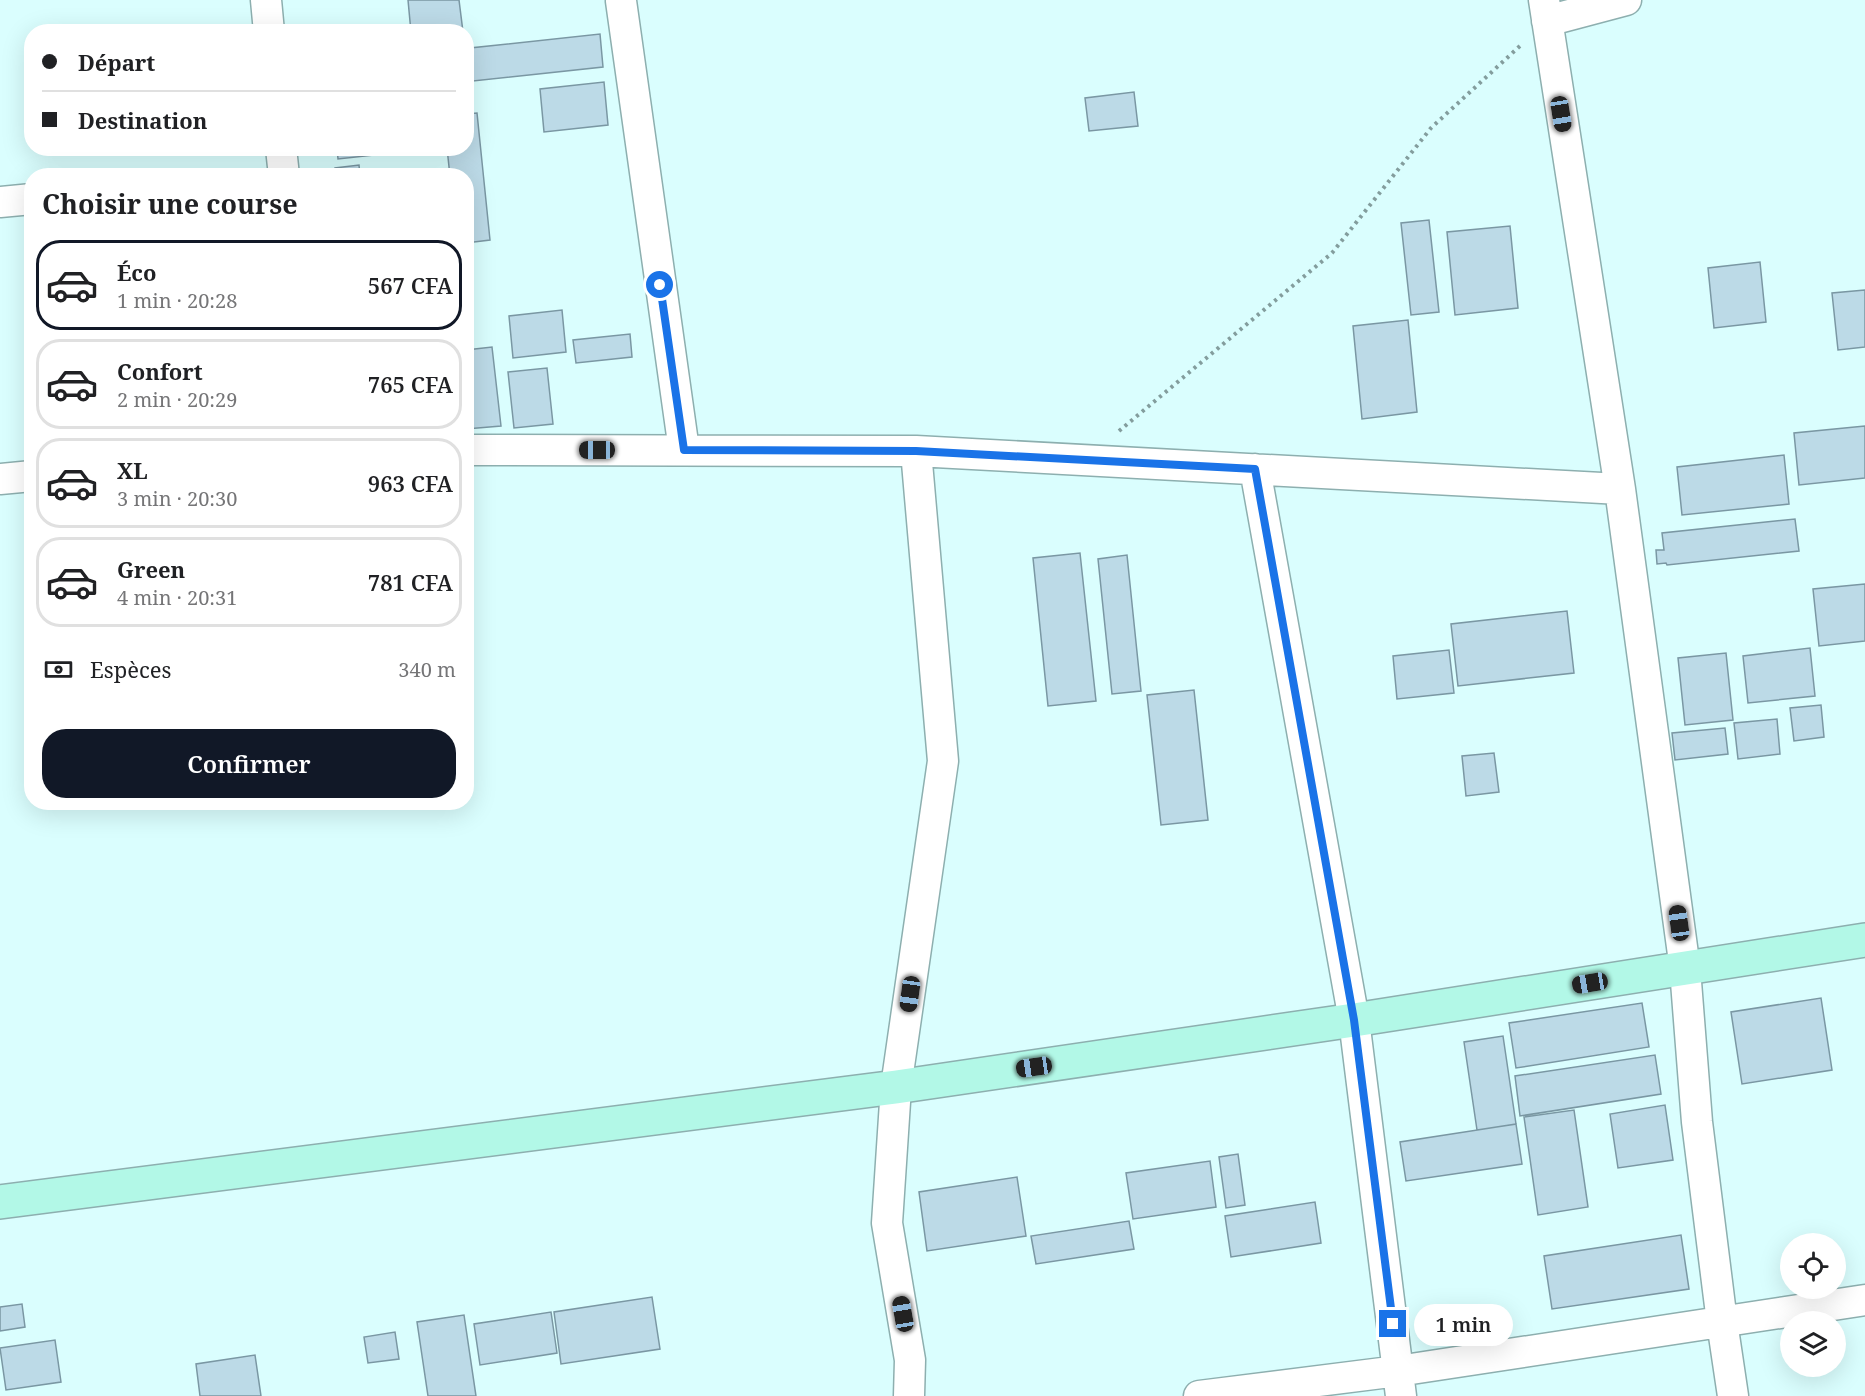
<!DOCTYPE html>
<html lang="fr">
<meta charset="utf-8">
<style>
body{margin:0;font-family:"Noto Serif",serif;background:#f6f6f6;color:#202124;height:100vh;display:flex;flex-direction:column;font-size:22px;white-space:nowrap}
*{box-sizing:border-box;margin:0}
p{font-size:20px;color:#757577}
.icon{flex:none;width:33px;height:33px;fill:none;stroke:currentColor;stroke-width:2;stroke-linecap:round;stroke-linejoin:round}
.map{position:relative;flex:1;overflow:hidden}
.details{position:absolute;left:24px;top:168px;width:450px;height:642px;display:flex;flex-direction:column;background:#fff;border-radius:24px;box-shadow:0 6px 24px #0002}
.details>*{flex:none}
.guide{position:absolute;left:24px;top:24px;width:450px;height:132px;border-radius:24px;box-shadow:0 6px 24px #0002;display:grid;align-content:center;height:132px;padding:0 18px;background:#fff}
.controls{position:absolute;left:1780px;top:1233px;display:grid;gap:12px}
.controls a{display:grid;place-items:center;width:66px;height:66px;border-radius:50%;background:#fff;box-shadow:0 6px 24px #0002;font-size:30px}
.end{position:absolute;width:27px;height:27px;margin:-14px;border:8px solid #1a73e8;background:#fff;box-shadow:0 0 0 3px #fff}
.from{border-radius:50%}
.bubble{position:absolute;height:42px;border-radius:21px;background:#fff;box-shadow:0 6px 24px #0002;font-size:20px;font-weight:600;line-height:42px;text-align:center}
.car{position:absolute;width:18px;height:36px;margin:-18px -9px;border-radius:8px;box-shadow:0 0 4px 2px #0007;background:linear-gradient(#222 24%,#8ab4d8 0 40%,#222 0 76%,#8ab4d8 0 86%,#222 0)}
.guide b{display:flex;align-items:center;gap:21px;height:57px;font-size:22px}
.guide b+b{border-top:2px solid #e0e0e0}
.guide i{width:15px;height:15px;background:#202124}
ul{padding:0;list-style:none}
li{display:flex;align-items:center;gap:18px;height:90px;margin:0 12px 9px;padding:0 6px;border:3px solid #e0e0e0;border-radius:24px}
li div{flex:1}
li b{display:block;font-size:22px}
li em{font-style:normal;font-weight:600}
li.selected{border-color:#111827}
li>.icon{width:54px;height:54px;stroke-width:1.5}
h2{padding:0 18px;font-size:27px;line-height:72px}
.pay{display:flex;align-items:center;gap:15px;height:66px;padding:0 18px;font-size:22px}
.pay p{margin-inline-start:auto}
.cta{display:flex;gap:12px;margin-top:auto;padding:12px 18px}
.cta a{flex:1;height:69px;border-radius:24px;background:#111827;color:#fff;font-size:24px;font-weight:600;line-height:69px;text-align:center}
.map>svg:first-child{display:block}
</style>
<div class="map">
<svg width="1865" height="1396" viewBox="0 0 1865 1396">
<rect width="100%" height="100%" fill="#dafefe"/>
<path fill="#bcdae7" stroke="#7a97a3" stroke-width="1.5" d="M 408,0 L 459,0 L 463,32 L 411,32 Z
M 600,34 L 603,67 L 473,81 L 470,48 Z
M 604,82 L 608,125 L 544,132 L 540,89 Z
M 1134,92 L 1138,126 L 1089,131 L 1085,98 Z
M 477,113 L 490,240 L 466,243 L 466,176 L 450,176 L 447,148 L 466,148 L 466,114 Z
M 337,148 L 438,148 L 338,159 Z
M 359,165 L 360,176 L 335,176 L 335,168 Z
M 1429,220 L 1439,312 L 1411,315 L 1401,223 Z
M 1510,226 L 1518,308 L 1455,315 L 1447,232 Z
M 1760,262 L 1766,322 L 1714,328 L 1708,268 Z
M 1865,290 L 1865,347 L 1838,350 L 1832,293 Z
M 562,310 L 566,352 L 513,358 L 509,316 Z
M 1408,320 L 1417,412 L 1362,419 L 1353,326 Z
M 630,334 L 632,357 L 576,363 L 573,340 Z
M 492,347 L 501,426 L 466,429 L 466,350 Z
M 547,368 L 553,424 L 514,428 L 508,372 Z
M 1865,426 L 1865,478 L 1799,485 L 1794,433 Z
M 1784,455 L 1789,504 L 1682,515 L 1677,467 Z
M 1795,519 L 1799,551 L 1667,565 L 1666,563 L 1657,564 L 1656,550 L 1664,550 L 1662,533 Z
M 1080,553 L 1096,701 L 1048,706 L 1033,558 Z
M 1127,555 L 1141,691 L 1112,694 L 1098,559 Z
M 1865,584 L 1865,641 L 1819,646 L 1813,589 Z
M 1567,611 L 1574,673 L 1458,686 L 1451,624 Z
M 1810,648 L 1815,696 L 1748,703 L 1743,656 Z
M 1449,650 L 1454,693 L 1397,699 L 1393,656 Z
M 1726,653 L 1733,720 L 1685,725 L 1678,658 Z
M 1194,690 L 1208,820 L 1161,825 L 1147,695 Z
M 1821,705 L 1824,737 L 1794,741 L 1790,708 Z
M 1777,719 L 1780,754 L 1738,759 L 1734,723 Z
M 1725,728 L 1728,754 L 1675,760 L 1672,733 Z
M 1494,753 L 1499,792 L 1466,796 L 1462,756 Z
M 1821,998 L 1832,1070 L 1742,1084 L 1731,1012 Z
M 1642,1003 L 1649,1047 L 1516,1068 L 1509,1023 Z
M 1503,1036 L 1516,1124 L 1477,1130 L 1464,1042 Z
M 1655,1055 L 1661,1094 L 1520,1116 L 1515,1076 Z
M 1665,1105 L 1673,1160 L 1618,1168 L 1610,1114 Z
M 1574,1110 L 1588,1207 L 1538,1215 L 1524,1117 Z
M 1516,1124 L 1522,1164 L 1406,1181 L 1400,1142 Z
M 1238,1154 L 1245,1205 L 1226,1208 L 1219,1157 Z
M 1210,1161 L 1216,1207 L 1133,1219 L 1126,1173 Z
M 1017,1177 L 1026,1236 L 927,1251 L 919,1192 Z
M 1315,1202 L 1321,1243 L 1231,1257 L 1225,1216 Z
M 1129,1221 L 1134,1249 L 1036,1264 L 1031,1236 Z
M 1681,1235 L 1689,1289 L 1552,1309 L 1544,1256 Z
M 652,1297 L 660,1349 L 561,1364 L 554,1312 Z
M 22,1304 L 25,1327 L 0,1331 L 0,1307 Z
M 551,1312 L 557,1353 L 480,1365 L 474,1324 Z
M 464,1315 L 476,1396 L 428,1396 L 417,1322 Z
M 395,1332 L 399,1359 L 368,1363 L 364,1337 Z
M 55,1340 L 61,1382 L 6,1390 L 0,1348 Z
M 255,1355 L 261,1396 L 200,1396 L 196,1364 Z"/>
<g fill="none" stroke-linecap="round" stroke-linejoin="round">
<defs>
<path id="street" d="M 266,0 L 269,32
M 1544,0 L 1620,489 L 1685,969 L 1697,1122 L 1722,1322 L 1733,1396
M 621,1 L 684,450
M 1547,21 L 1626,0
M 281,148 L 284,176
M 0,202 L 32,199
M 466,450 L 916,451 L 1620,489
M 1255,469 L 1354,1020 L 1401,1396
M 0,479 L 32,476
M 909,1396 L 910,1360 L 887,1223 L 896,1087 L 943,761 L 916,451
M 1199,1396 L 1398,1371 L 1865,1300"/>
<path id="secondary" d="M 0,1202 L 896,1087 L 1354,1020 L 1865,940"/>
</defs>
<use href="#street" stroke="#8dafaf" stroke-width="33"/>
<use href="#secondary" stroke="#8dafaf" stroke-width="36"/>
<path stroke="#839d9d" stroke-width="4" stroke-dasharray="3 4.5" stroke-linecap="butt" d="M 1119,431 L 1332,253 L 1431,128 L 1521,45"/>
<use href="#street" stroke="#fff" stroke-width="30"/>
<use href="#secondary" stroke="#b2f8e7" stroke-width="33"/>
</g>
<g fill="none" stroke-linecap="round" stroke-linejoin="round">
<path stroke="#1a73e8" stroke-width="8" d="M 660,285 L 684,450 L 916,451 L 1255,469 L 1354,1020 L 1393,1324"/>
</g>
</svg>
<div class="controls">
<a><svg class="icon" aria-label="locate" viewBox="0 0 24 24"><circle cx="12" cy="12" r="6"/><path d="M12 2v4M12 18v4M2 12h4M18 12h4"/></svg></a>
<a><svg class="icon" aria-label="layers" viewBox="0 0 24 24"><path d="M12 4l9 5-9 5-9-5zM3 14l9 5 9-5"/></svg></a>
</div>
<i class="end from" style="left:660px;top:285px"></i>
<i class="end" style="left:1393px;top:1324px"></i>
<div class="bubble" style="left:1414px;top:1304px;width:99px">1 min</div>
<i class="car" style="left:1561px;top:114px;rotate:171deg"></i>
<i class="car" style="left:597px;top:450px;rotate:270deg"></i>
<i class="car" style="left:1679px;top:923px;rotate:352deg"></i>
<i class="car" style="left:1590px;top:983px;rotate:261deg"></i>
<i class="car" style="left:910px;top:994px;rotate:188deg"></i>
<i class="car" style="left:1034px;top:1067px;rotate:262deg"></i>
<i class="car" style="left:903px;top:1314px;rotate:350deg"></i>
<div class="guide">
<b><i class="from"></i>Départ</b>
<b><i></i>Destination</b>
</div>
<section class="details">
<h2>Choisir une course</h2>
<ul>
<li class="selected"><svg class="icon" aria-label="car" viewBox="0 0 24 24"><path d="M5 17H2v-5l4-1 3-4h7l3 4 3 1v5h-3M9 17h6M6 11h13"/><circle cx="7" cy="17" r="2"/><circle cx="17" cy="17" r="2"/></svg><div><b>Éco</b><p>1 min · 20:28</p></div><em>567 CFA</em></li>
<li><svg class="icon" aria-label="car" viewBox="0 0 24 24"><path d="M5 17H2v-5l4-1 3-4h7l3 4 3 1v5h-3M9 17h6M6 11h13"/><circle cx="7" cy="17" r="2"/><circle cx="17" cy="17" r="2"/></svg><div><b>Confort</b><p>2 min · 20:29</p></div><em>765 CFA</em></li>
<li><svg class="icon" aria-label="car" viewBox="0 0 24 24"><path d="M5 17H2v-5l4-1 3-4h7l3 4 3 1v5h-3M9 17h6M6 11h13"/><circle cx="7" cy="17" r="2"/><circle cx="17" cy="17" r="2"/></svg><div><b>XL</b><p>3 min · 20:30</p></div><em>963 CFA</em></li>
<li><svg class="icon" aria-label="car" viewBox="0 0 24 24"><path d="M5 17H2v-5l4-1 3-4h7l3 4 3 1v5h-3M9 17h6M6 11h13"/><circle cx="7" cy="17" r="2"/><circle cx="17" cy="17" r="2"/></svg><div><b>Green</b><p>4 min · 20:31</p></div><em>781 CFA</em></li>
</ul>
<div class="pay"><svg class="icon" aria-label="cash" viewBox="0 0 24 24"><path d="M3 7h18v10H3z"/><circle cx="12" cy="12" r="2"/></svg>Espèces<p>340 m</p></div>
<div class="cta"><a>Confirmer</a></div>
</section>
</div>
